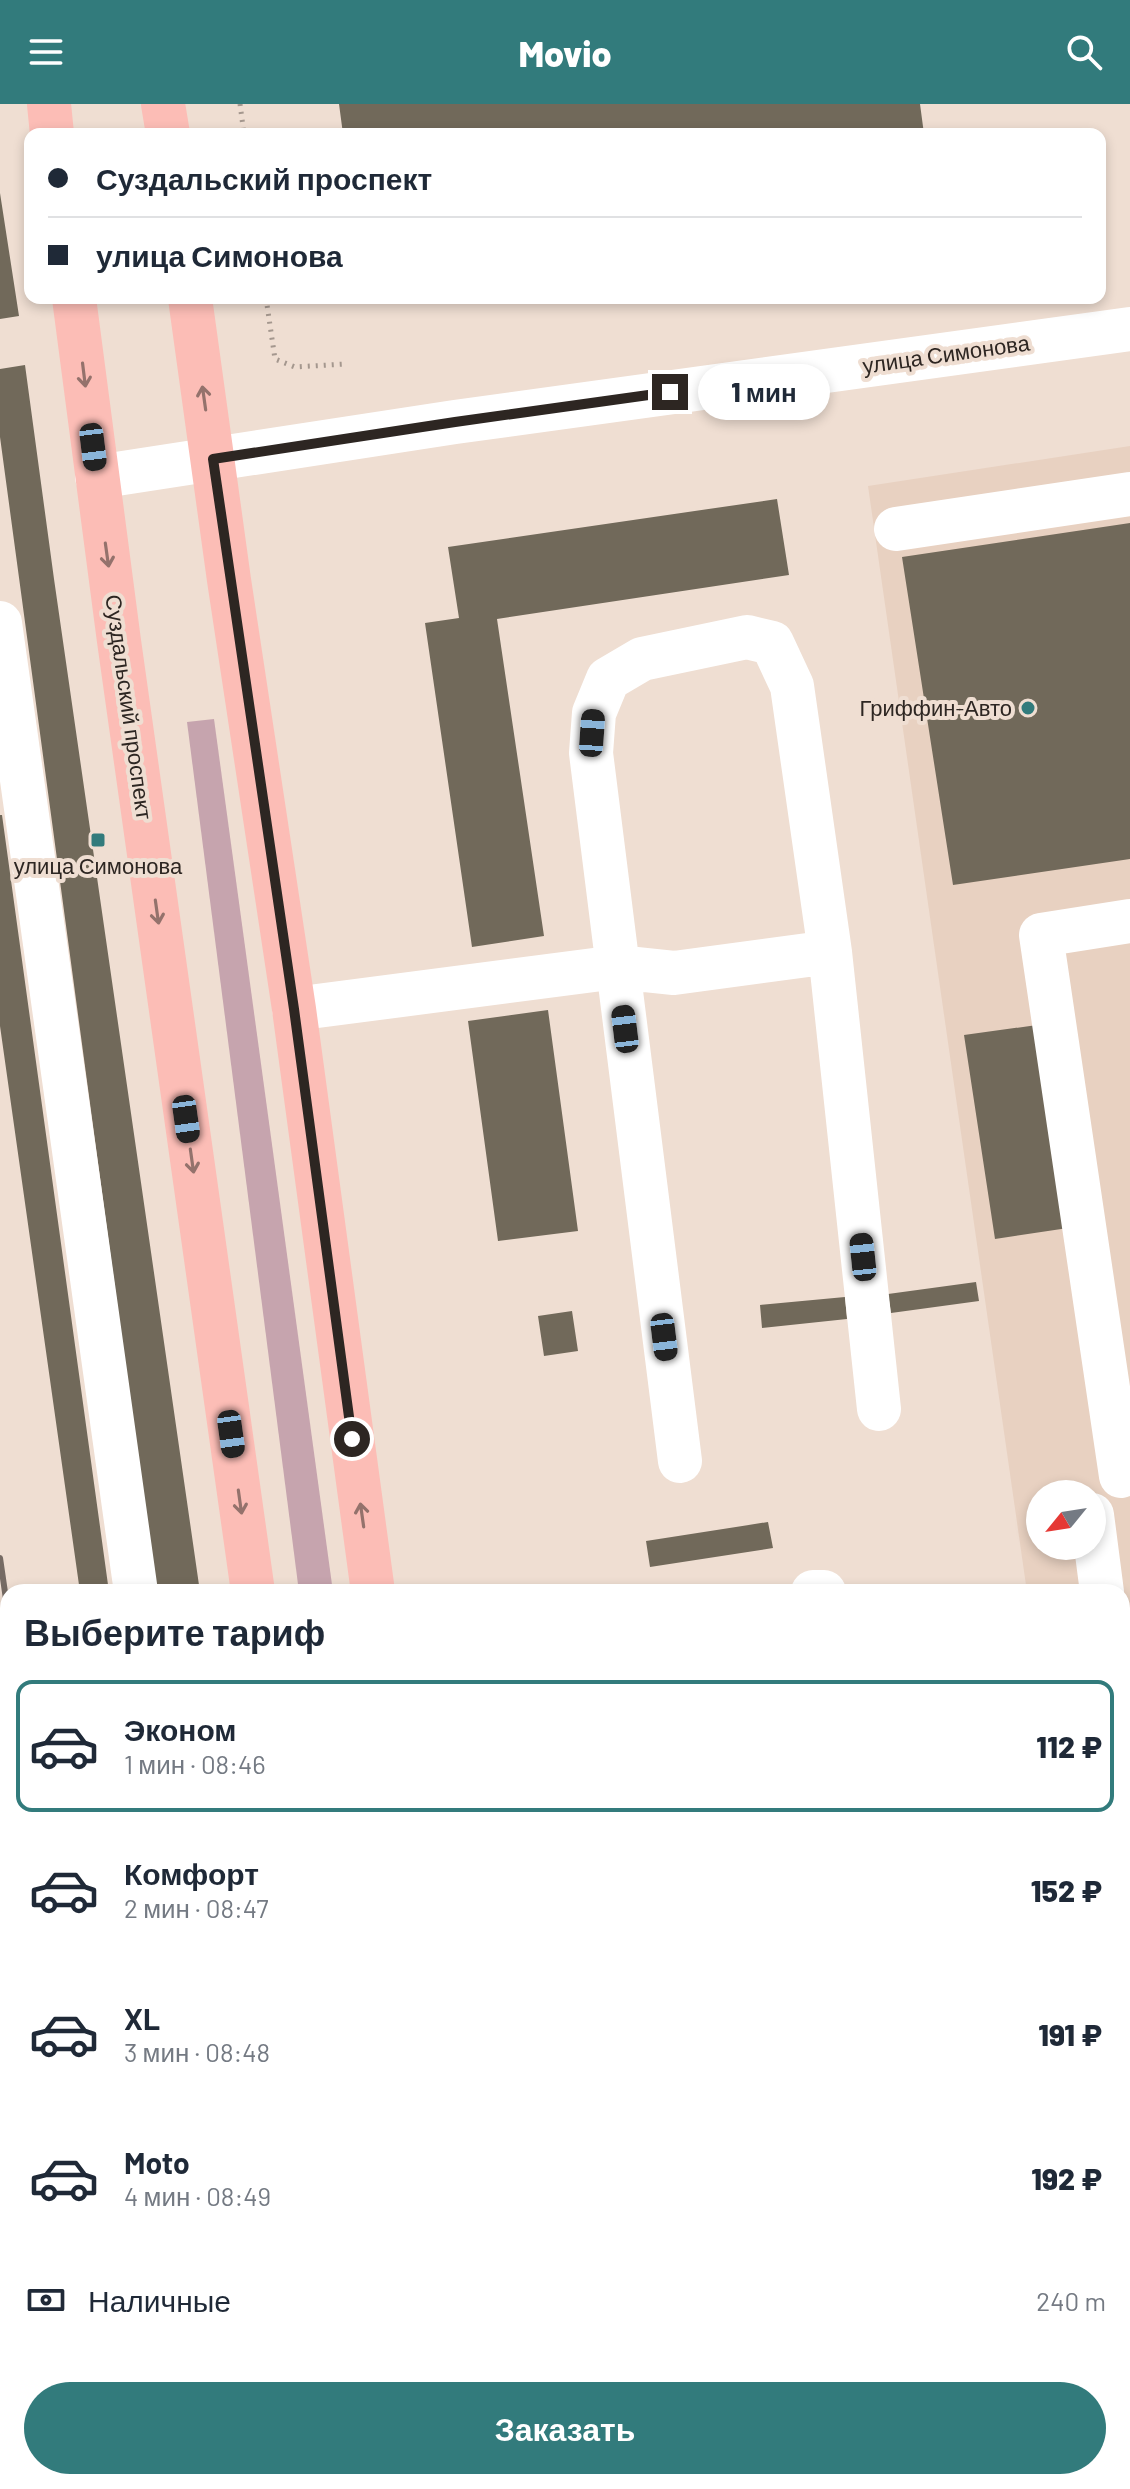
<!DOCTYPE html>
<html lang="ru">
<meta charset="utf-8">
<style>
body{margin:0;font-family:Barlow,sans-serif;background:#f6f6f7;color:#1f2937;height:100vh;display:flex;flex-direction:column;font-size:30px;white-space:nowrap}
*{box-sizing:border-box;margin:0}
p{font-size:26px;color:#747a83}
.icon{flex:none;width:44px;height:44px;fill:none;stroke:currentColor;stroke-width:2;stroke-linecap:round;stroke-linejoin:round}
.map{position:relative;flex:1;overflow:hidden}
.side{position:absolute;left:0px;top:1480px;width:1130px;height:906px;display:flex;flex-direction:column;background:#fff;border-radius:24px 24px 0 0;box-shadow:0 4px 12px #0003}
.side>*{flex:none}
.top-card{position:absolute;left:24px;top:24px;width:1082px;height:176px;border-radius:16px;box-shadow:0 4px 12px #0003;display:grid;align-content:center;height:176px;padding:0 24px;background:#fff}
.needle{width:52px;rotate:240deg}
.tools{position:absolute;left:1026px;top:1376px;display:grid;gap:16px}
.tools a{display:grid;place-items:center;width:80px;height:80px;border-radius:50%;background:#fff;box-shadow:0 4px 12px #0003;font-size:40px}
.end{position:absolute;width:36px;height:36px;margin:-18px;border:10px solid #2d2622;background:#fff;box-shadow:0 0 0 4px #fff}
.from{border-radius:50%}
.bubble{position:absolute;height:56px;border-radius:28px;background:#fff;box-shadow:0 4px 12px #0003;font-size:26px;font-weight:800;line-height:56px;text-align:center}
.car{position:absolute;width:24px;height:48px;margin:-24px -12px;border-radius:10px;box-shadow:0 0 6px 2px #0007;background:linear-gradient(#222 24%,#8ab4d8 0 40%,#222 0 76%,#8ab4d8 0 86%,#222 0)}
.top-card b{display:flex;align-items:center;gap:28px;height:76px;font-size:30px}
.top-card b+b{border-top:2px solid #e0e1e3}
.top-card i{width:20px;height:20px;background:#1f2937}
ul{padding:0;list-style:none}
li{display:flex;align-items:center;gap:24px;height:132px;margin:0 16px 12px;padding:0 8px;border:4px solid transparent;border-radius:16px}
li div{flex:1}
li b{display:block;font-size:30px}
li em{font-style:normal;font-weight:800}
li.active{border-color:#327b7c}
li>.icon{width:72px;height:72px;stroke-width:1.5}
h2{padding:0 24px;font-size:36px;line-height:96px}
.pay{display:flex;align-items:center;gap:20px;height:88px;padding:0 24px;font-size:30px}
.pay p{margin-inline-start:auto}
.cta{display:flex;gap:16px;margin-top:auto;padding:16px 24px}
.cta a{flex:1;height:92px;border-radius:48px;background:#327b7c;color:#fff;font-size:32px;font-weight:800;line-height:92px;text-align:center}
header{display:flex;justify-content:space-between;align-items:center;height:104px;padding:0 24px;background:#327b7c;color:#fff;font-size:36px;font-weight:800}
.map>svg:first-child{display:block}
</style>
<header><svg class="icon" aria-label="menu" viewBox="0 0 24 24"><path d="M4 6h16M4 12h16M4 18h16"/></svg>Movio<svg class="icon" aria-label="search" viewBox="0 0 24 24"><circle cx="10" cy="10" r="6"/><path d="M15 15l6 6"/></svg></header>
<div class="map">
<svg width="1130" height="2385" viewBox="0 0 1130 2385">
<rect width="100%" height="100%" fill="#efded2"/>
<path fill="#e8d1c1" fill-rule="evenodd" d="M 1130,342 L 1130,2385 L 642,2385 L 641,2378 L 1122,2378 L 1122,1488 L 1027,1488 L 868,382 ZM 1040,1390 L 1092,1390 L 1092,1442 L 1040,1442 Z
M 0,1922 L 8,1979 L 8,2378 L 64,2378 L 65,2385 L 0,2385 Z"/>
<path fill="#c6a4ae" d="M 214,615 L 333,1488 L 299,1488 L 187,618 Z"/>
<path fill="#71695a" d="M 339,0 L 920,0 L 924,30 L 343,30 Z
M 0,89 L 19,212 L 0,215 Z
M 25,261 L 54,475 L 200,1488 L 156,1488 L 0,333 L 0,265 Z
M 777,395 L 789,471 L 497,515 L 544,832 L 472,843 L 425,519 L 459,514 L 448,443 Z
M 1130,419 L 1130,755 L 953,781 L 902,453 Z
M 0,711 L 2,711 L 109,1488 L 80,1488 L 0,922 Z
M 548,906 L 578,1127 L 498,1137 L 468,917 Z
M 1037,921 L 1068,1124 L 995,1135 L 964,931 Z
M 976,1178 L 979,1197 L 891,1209 L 888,1190 Z
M 845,1193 L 847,1215 L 762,1224 L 760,1201 Z
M 572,1207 L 578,1247 L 544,1252 L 538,1212 Z
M 768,1418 L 773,1444 L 650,1463 L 646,1437 Z
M 1130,1759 L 1130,1800 L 1122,1801 L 1122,1760 Z
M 1130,1847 L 1130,1923 L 1122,1925 L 1122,1848 Z
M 0,1935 L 8,1979 L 6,2323 L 0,2278 Z
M 1130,1975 L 1130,2049 L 1122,2050 L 1122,1976 Z
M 1130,2095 L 1130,2170 L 1122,2171 L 1122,2096 Z
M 1130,2216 L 1130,2285 L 1122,2286 L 1122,2217 Z
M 1130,2332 L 1130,2385 L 759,2385 L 796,2378 L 1122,2378 L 1122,2333 Z
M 14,2378 L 64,2378 L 65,2385 L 15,2385 Z
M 196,2378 L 233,2378 L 234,2385 L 197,2385 Z"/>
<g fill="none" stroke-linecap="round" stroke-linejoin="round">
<path stroke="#a4978e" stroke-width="5" stroke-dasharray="2 6" stroke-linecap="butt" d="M 240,0 L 244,30
M 266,194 L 275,255 L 295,263 L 345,260"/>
<path stroke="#fff" stroke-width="44" d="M 97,373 L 455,318 L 1130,225
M 896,425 L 1130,390
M 0,519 L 136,1488
M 830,848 L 879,1305
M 294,905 L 617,863 L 674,869 L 830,848 L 792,582 L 772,539 L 747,533 L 642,555 L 608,575 L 594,609 L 591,649 L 680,1357
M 1121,1372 L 1041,831 L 1130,817
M 1092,1411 L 1102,1488
M 813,1488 L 824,1488
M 1122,1631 L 1130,1690
M 1122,1827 L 1130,1826
M 1122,1952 L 1130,1951
M 1122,2075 L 1130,2074
M 1122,2195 L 1130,2194
M 1122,2314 L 1130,2313
M 261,2378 L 262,2385"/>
<path stroke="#fcbdb6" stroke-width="44" d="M 49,0 L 52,30
M 163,0 L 168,30
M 74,194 L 119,537 L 253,1488
M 190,194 L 229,476 L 294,905 L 373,1488
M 377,2378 L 378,2385
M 494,2378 L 495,2385"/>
<path stroke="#766b64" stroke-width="6" d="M 0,1454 L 8,1509
M 134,2378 L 135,2385"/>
</g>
<defs><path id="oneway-shaft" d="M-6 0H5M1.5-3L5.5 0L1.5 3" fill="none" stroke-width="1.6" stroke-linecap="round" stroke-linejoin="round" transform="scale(2)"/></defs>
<g stroke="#94726c">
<use href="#oneway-shaft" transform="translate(84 271) rotate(83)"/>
<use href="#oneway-shaft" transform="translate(204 294) rotate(-98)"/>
<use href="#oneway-shaft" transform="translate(107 451) rotate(82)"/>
<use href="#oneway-shaft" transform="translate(157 808) rotate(82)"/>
<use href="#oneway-shaft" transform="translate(192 1057) rotate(82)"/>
<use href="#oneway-shaft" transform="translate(240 1398) rotate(82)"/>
<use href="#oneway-shaft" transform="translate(362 1411) rotate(-98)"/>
</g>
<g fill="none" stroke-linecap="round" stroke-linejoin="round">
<path stroke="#2d2622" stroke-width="10" d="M 352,1335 L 294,905 L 213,355 L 455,318 L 670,288"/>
</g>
<g fill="#327b7c" stroke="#efded2" stroke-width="3">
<circle cx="1028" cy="604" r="8"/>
<rect x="90" y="728" width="16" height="16" rx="4"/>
</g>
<g text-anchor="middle" stroke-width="8" stroke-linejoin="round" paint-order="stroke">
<g font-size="22" fill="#2d2622" stroke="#efded2">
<text transform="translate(946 250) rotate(-8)" y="8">улица Симонова</text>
<text transform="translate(129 603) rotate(82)" y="8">Суздальский проспект</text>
</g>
<g font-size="22" fill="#2d2622" stroke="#efded2" text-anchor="end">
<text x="1012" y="612">Гриффин-Авто</text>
<text x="98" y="770" text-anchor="middle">улица Симонова</text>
</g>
</g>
</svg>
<div class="tools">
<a><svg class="needle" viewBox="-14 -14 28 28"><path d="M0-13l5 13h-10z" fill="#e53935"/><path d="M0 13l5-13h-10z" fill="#747a83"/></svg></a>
</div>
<i class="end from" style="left:352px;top:1335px"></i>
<i class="end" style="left:670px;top:288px"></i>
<div class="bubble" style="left:698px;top:260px;width:132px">1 мин</div>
<i class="car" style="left:93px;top:343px;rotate:173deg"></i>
<i class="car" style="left:592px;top:629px;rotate:4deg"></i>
<i class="car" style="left:625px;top:925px;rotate:353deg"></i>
<i class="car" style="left:186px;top:1015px;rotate:172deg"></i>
<i class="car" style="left:863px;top:1153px;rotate:354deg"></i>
<i class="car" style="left:664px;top:1233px;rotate:173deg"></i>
<i class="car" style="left:231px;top:1330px;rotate:172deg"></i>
<div class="top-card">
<b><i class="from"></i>Суздальский проспект</b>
<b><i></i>улица Симонова</b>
</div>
<section class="side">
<h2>Выберите тариф</h2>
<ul>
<li class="active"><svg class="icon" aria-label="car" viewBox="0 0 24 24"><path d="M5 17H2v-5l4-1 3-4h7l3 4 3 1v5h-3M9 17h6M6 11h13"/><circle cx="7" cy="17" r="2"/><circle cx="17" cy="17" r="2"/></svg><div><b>Эконом</b><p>1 мин · 08:46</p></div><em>112 ₽</em></li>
<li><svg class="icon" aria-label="car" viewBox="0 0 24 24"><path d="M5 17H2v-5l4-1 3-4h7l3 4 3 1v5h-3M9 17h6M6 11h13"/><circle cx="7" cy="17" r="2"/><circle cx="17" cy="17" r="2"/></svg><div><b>Комфорт</b><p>2 мин · 08:47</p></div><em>152 ₽</em></li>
<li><svg class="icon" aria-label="car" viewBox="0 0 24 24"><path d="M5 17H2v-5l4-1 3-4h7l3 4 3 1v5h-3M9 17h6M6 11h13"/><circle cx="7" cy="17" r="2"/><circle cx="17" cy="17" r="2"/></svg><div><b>XL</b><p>3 мин · 08:48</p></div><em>191 ₽</em></li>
<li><svg class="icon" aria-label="car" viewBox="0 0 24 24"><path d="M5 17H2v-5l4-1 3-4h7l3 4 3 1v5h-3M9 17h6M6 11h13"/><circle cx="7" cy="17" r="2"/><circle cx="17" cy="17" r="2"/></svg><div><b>Moto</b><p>4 мин · 08:49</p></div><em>192 ₽</em></li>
</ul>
<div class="pay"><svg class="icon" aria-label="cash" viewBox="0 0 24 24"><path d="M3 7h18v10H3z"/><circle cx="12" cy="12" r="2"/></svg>Наличные<p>240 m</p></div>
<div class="cta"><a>Заказать</a></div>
</section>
</div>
